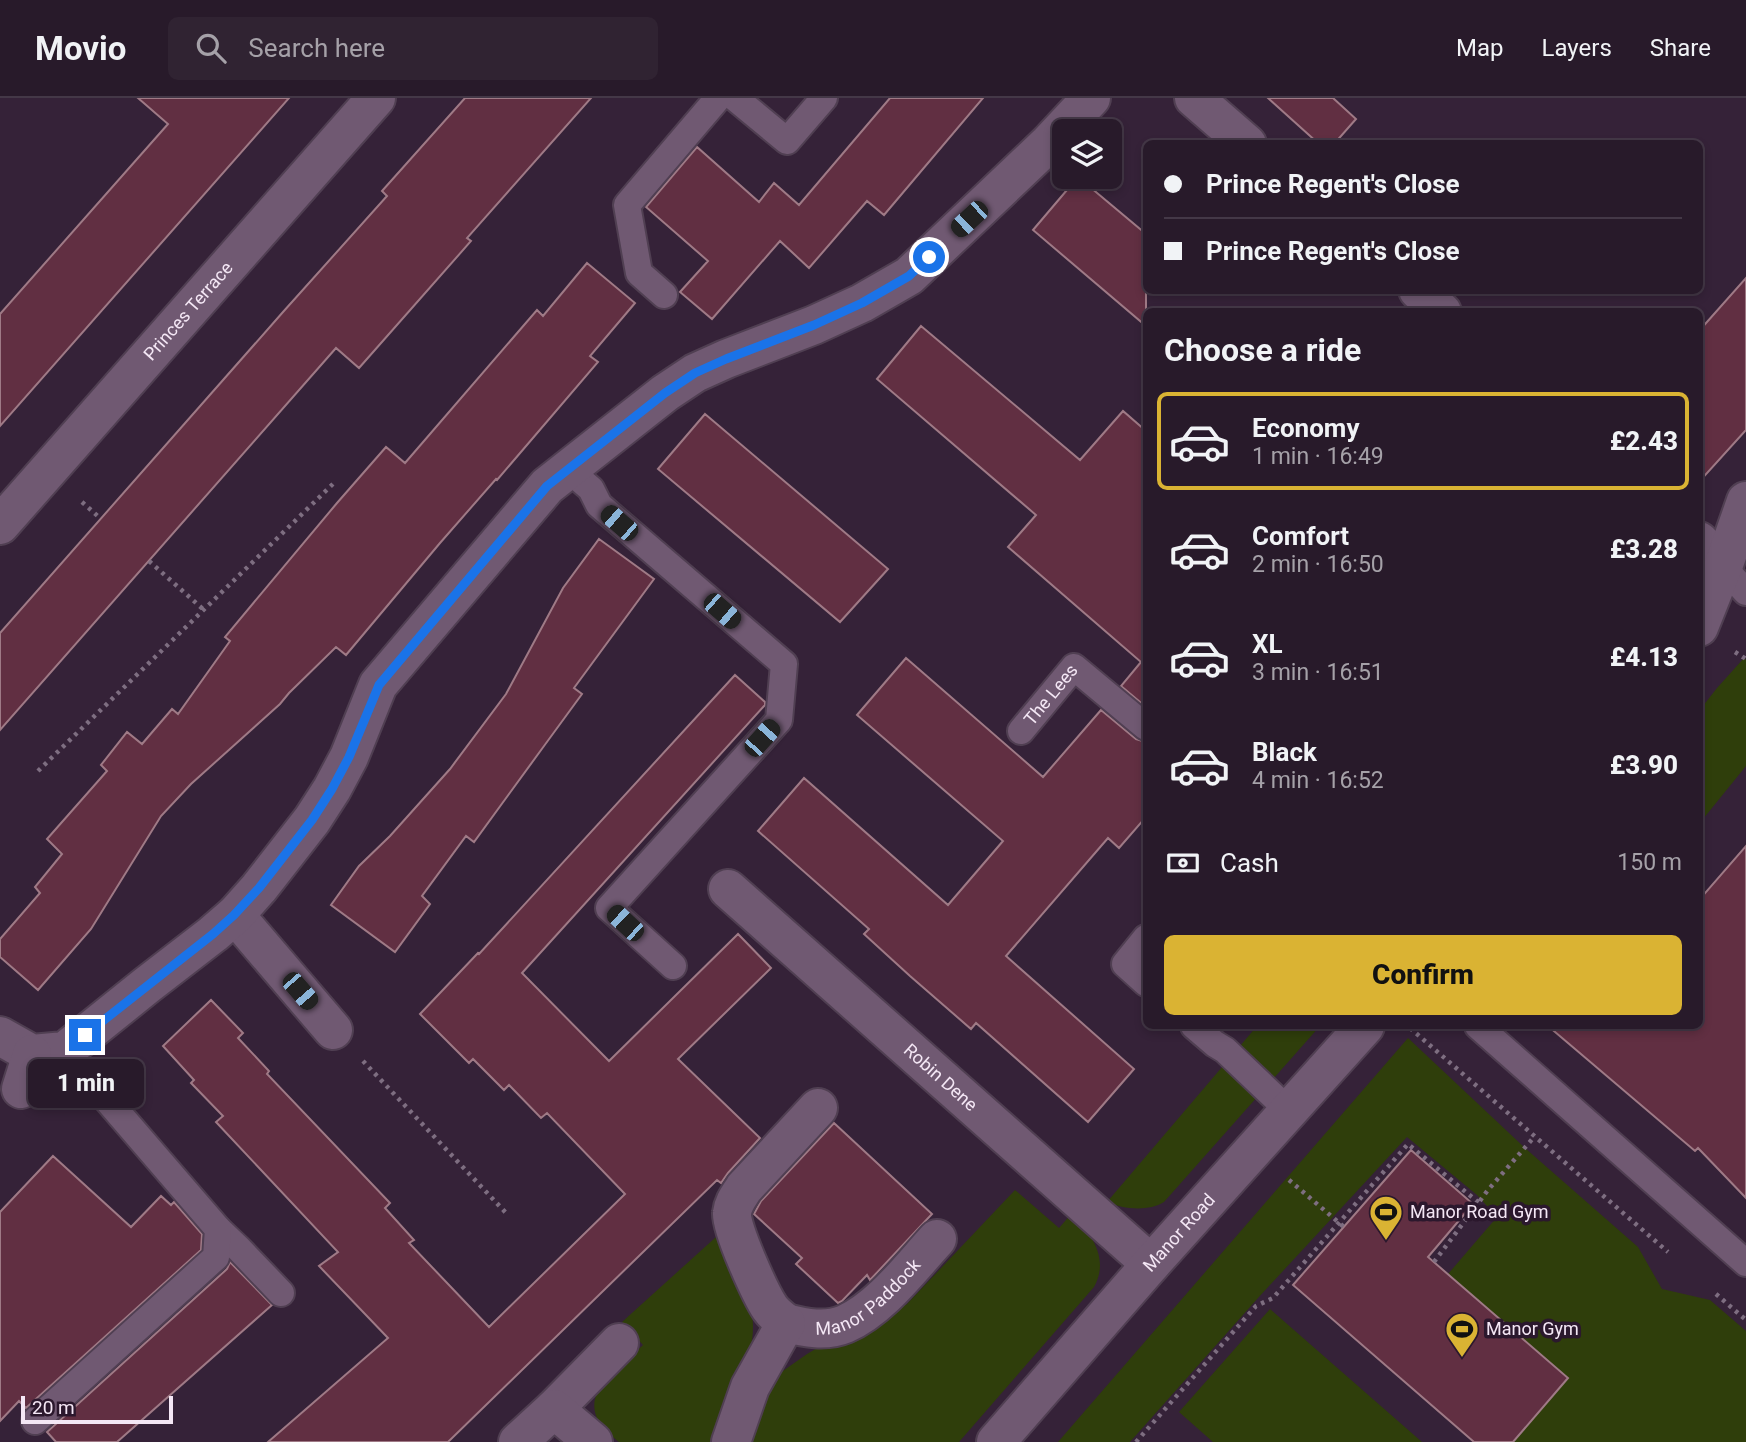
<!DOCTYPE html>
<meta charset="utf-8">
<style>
body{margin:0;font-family:Roboto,sans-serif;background:#302332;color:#f1f3f6;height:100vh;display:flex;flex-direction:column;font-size:26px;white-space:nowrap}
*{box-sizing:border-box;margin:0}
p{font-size:23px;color:#a5a1a8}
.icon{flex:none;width:38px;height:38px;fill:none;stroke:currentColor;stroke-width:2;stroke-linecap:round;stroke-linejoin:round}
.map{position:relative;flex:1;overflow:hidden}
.details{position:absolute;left:1143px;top:210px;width:560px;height:721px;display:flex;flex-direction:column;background:#281a2a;border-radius:10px;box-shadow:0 4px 10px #0003,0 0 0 2px #443847}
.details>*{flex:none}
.top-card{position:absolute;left:1143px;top:42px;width:560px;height:154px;border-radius:10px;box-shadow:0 4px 10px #0003,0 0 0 2px #443847;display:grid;align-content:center;height:154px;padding:0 21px;background:#281a2a}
.buttons{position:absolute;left:1052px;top:21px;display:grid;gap:14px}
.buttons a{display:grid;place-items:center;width:70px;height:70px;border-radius:10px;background:#281a2a;box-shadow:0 4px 10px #0003,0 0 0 2px #443847;font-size:35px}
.scale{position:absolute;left:21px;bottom:18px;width:152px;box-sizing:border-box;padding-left:7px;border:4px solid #f4e7f5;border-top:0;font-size:19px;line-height:24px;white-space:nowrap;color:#f4e7f5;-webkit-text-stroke:5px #2b182d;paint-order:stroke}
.end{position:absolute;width:32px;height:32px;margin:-16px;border:9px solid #1a73e8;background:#fff;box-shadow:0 0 0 4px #fff}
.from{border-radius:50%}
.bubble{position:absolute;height:49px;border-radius:10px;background:#281a2a;box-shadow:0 4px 10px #0003,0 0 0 2px #443847;font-size:23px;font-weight:800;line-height:49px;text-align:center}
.car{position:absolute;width:21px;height:42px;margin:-21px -10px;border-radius:9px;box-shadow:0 0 5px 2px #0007;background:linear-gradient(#222 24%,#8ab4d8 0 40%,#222 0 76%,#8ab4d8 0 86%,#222 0)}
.top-card b{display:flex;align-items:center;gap:24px;height:66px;font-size:26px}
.top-card b+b{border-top:2px solid #443847}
.top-card i{width:18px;height:18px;background:#f1f3f6}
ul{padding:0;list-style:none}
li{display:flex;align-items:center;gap:21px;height:98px;margin:0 14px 10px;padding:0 7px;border:4px solid transparent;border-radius:10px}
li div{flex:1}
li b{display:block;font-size:26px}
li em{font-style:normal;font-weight:800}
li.active{border-color:#dab333}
li>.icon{width:63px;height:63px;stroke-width:1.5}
h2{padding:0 21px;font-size:32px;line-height:84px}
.pay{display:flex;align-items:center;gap:18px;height:77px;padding:0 21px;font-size:26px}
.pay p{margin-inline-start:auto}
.cta{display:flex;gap:14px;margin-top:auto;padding:14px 21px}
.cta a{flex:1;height:80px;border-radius:10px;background:#dab333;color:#111;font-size:28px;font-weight:800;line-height:80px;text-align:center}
header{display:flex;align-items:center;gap:42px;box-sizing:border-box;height:98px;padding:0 35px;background:#281a2a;border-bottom:2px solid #443847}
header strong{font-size:33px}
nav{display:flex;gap:38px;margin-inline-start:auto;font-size:24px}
.search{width:490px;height:63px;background:#302332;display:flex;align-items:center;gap:18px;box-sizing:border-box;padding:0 24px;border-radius:10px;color:#a5a1a8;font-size:26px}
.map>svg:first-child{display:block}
</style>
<header>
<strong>Movio</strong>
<div class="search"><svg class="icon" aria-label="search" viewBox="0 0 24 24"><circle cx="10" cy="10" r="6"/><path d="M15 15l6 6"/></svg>Search here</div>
<nav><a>Map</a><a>Layers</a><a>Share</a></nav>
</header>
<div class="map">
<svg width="1746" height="1344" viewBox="0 0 1746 1344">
<rect width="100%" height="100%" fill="#352238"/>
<path fill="#2f3e0b" d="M 1744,560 L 1746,562 L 1746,668 L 1699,726 L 1699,613 L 1717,590 Z
M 1257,928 L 1320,928 L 1164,1104 C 1148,1114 1123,1111 1107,1104 Z
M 1408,940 L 1525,1050 L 1638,1149 L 1662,1191 L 1710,1202 L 1746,1233 L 1746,1344 L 1513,1344 L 1448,1176 L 1497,1119 L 1477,1097 L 1407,1039 L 1258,1200 L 1130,1344 L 1058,1344 Z
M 1015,1092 L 1059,1130 L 1072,1115 C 1091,1136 1110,1160 1094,1189 L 959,1344 L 743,1344 L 767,1290 L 780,1275 L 807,1256 L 899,1202 L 906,1207 Z
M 716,1139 C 726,1152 732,1167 738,1182 C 742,1192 748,1202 751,1213 C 761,1248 731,1310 719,1344 L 619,1344 C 612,1338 603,1332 599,1324 C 580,1292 623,1266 643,1247 L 622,1224 Z
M 1270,1211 L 1422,1344 L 1213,1344 L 1179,1314 Z"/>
<path fill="#612f42" stroke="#9f7a86" stroke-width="2" d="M 138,0 L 289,0 L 0,328 L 0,216 L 168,26 Z
M 465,0 L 591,0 L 467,140 L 471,143 L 359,270 L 336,250 L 0,632 L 0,535 L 283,214 L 387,98 L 382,93 Z
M 890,0 L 983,0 L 884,117 L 867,103 L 809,170 L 780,143 L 712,221 L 680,194 L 708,163 L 646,109 L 697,49 L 759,104 L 774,85 L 799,107 Z
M 1268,0 L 1333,0 L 1356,21 L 1334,46 L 1319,46 Z
M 1078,79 L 1146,136 L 1146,228 L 1033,132 Z
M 587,165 L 635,205 L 590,258 L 598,264 L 497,382 L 496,381 L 440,445 L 346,557 L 336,549 L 289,595 L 280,606 L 191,686 L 161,718 L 91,831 L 38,892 L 0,859 L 0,841 L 40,795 L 35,789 L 62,756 L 47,741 L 107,673 L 101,667 L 127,634 L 142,646 L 172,611 L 178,616 L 230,543 L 225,539 L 337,405 L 386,349 L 405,365 L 537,212 L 543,218 Z
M 1746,180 L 1746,332 L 1699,384 L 1699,233 Z
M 921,228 L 1080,362 L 1123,313 L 1146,333 L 1146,609 L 1121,588 L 1141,564 L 1008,449 L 1036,417 L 877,281 Z
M 705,316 L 888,471 L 840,524 L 658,371 Z
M 599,441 L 654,481 L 574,590 L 582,596 L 544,648 L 474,744 L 466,738 L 422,798 L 430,806 L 395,854 L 331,807 L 359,768 L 390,738 L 450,671 L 506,596 L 563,490 Z
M 906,560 L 1043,679 L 1101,612 L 1136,641 L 1146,644 L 1146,719 L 1119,750 L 1108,740 L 1006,858 L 1134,971 L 1088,1024 L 976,925 L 971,931 L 910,878 L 864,836 L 869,831 L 758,733 L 804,680 L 948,807 L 1003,743 L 857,617 Z
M 735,577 L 765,604 L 765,607 L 522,875 L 609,963 L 738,836 L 771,870 L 678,961 L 760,1040 L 728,1075 L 721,1085 L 717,1082 L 448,1344 L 268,1344 L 388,1240 L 319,1168 L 338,1154 L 216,1024 L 223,1018 L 191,985 L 194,982 L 163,948 L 211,902 L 243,935 L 238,940 L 269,973 L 267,976 L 390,1105 L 385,1110 L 414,1142 L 409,1145 L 489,1229 L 625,1096 L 547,1015 L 541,1020 L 509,987 L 504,992 L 473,961 L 469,965 L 420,916 L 478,855 L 479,856 Z
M 1746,748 L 1746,1100 L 1698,1050 L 1695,1053 L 1548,928 L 1699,928 L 1699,802 Z
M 834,1025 L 932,1116 L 870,1182 L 867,1177 L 842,1203 L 838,1205 L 796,1166 L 802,1160 L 754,1116 L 761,1103 Z
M 1411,1052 L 1473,1106 L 1428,1159 L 1568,1280 L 1513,1344 L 1474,1344 L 1293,1187 Z
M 53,1058 L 131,1129 L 161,1098 L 171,1107 L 174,1104 L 202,1136 L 201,1152 L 26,1310 L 19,1303 L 0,1323 L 0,1114 Z
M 230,1164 L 272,1207 L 117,1344 L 56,1344 L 47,1334 L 227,1171 Z"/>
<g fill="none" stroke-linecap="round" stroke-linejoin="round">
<defs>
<g id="service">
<path d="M 735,0 L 787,43 L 824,0"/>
<path d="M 664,197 L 639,175 L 627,107 L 718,0"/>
<path d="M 569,372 L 591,391 L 599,407 L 784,566 L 779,622 L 609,810 L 673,868"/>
<path d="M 1723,469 L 1746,494"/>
<path id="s1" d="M 1021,633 L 1074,569 L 1146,629"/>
<path d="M 1146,840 L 1125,866 L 1146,885"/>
<path d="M 1194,928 L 1215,946 L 1225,952 L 1288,1012"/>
<path d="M 1478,928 L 1746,1165"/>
<path d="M 218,1131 L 239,1151 L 281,1195"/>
<path d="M 35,1323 L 216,1159 L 218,1131 L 65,953"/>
</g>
<g id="minor">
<path d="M 1194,0 L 1247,46"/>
<path d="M 1418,192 L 1442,214"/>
<path id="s2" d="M 0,427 L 376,0"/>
<path d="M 1699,443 L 1723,469"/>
<path d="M 1699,529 L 1723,469 L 1746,403"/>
<path id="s3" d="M 728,791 L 1151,1166"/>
<path d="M 235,817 L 333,932"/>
<path d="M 0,938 L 32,956 L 65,953 L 147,887 L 213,836 L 235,817 L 259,790 L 312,722 L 332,691 L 349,659 L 378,587 L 547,388 L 665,295 L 695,275 L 726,261 L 814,227 L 862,205 L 909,178 L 1049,45 L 1091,0"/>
<path d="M 21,991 L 32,956"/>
<path id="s4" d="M 786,1225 C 805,1230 826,1234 845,1226 C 881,1210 911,1169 937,1141"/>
<path d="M 554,1311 L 619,1245"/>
<path d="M 518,1344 L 554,1311 L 593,1344"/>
<path d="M 731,1344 L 750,1289 L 786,1225 C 780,1220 774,1216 770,1210 C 761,1197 730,1129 732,1115 C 733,1105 739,1098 744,1090 L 818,1010"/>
<path id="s5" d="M 996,1344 L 1151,1166 L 1365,928"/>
</g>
</defs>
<use href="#service" stroke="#503f52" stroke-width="30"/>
<use href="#minor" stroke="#503f52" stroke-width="42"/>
<path stroke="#7e6e81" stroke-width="4.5" stroke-dasharray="3.5 5" stroke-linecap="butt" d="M 82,404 L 101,421
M 149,463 L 204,512
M 1735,554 L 1746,561
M 38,673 L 336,383
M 1410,930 L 1668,1154
M 363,963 L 507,1116
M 1289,1082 L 1344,1129
M 1434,1164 L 1488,1092 L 1535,1038
M 1716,1196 L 1746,1222
M 1136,1344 L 1256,1208 L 1273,1200 L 1408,1046 L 1479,1105"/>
<use href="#service" stroke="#705972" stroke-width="26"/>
<use href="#minor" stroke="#705972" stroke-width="38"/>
</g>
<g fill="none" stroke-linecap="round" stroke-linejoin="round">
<path stroke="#1a73e8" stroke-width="9" d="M 85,937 L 213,836 L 234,817 L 259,790 L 312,722 L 332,691 L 349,659 L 379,587 L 547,388 L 665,295 L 695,275 L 726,261 L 814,227 L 862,205 L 909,178 L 929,159"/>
</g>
<defs>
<symbol id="stadium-pin" viewBox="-11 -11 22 30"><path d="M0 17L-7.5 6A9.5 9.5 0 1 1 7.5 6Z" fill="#dab333" stroke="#2b182d"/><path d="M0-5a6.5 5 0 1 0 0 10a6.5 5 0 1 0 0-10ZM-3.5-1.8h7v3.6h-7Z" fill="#111"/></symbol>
</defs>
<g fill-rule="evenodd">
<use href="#stadium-pin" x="1367" y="1095" width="38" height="52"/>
<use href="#stadium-pin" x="1443" y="1212" width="38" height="52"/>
</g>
<g text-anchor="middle" stroke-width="7" stroke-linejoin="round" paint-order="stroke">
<g font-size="18" fill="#f4e7f5" stroke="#2b182d">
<text dy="6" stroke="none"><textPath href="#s2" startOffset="285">Princes Terrace</textPath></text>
<text dy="6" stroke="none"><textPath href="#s1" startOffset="47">The Lees</textPath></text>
<text dy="6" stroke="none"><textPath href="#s3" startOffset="284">Robin Dene</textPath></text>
<text dy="6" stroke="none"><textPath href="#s5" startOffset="278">Manor Road</textPath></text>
<text dy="6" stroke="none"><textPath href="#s4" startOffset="93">Manor Paddock</textPath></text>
</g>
<g font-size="18" fill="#f4e7f5" stroke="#2b182d" text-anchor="start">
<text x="1410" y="1120">Manor Road Gym</text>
<text x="1486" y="1237">Manor Gym</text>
</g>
</g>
</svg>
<div class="buttons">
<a><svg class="icon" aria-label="layers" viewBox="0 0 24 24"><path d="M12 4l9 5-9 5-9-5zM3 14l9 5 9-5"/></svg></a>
</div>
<div class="scale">20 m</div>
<i class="end from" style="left:929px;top:159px"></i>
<i class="end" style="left:85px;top:937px"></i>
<div class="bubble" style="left:28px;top:961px;width:116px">1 min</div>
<i class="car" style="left:969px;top:121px;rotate:227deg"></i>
<i class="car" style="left:619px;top:425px;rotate:311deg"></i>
<i class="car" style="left:722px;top:513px;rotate:131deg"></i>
<i class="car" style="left:762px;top:640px;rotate:42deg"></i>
<i class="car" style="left:625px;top:825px;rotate:313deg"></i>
<i class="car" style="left:300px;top:893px;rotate:139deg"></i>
<div class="top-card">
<b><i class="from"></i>Prince Regent's Close</b>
<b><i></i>Prince Regent's Close</b>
</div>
<section class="details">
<h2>Choose a ride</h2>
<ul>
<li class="active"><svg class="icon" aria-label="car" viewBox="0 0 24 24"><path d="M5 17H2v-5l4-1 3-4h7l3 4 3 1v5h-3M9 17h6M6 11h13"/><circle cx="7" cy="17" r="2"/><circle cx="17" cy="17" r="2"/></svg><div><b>Economy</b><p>1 min · 16:49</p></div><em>£2.43</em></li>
<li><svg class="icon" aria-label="car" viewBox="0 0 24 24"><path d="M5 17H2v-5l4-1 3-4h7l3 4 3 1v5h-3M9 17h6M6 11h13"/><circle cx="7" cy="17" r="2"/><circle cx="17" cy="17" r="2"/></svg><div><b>Comfort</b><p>2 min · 16:50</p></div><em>£3.28</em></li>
<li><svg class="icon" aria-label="car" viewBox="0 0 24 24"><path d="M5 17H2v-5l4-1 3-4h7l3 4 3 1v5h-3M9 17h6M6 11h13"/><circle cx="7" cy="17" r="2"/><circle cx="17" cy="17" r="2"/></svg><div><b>XL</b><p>3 min · 16:51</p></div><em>£4.13</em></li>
<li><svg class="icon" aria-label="car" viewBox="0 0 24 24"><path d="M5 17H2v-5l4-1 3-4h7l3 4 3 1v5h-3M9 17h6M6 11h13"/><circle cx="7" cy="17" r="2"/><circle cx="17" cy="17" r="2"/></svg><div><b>Black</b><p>4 min · 16:52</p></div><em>£3.90</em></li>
</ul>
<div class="pay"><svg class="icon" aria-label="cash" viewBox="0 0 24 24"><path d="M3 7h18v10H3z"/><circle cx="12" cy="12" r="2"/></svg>Cash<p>150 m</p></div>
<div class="cta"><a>Confirm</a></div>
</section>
</div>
